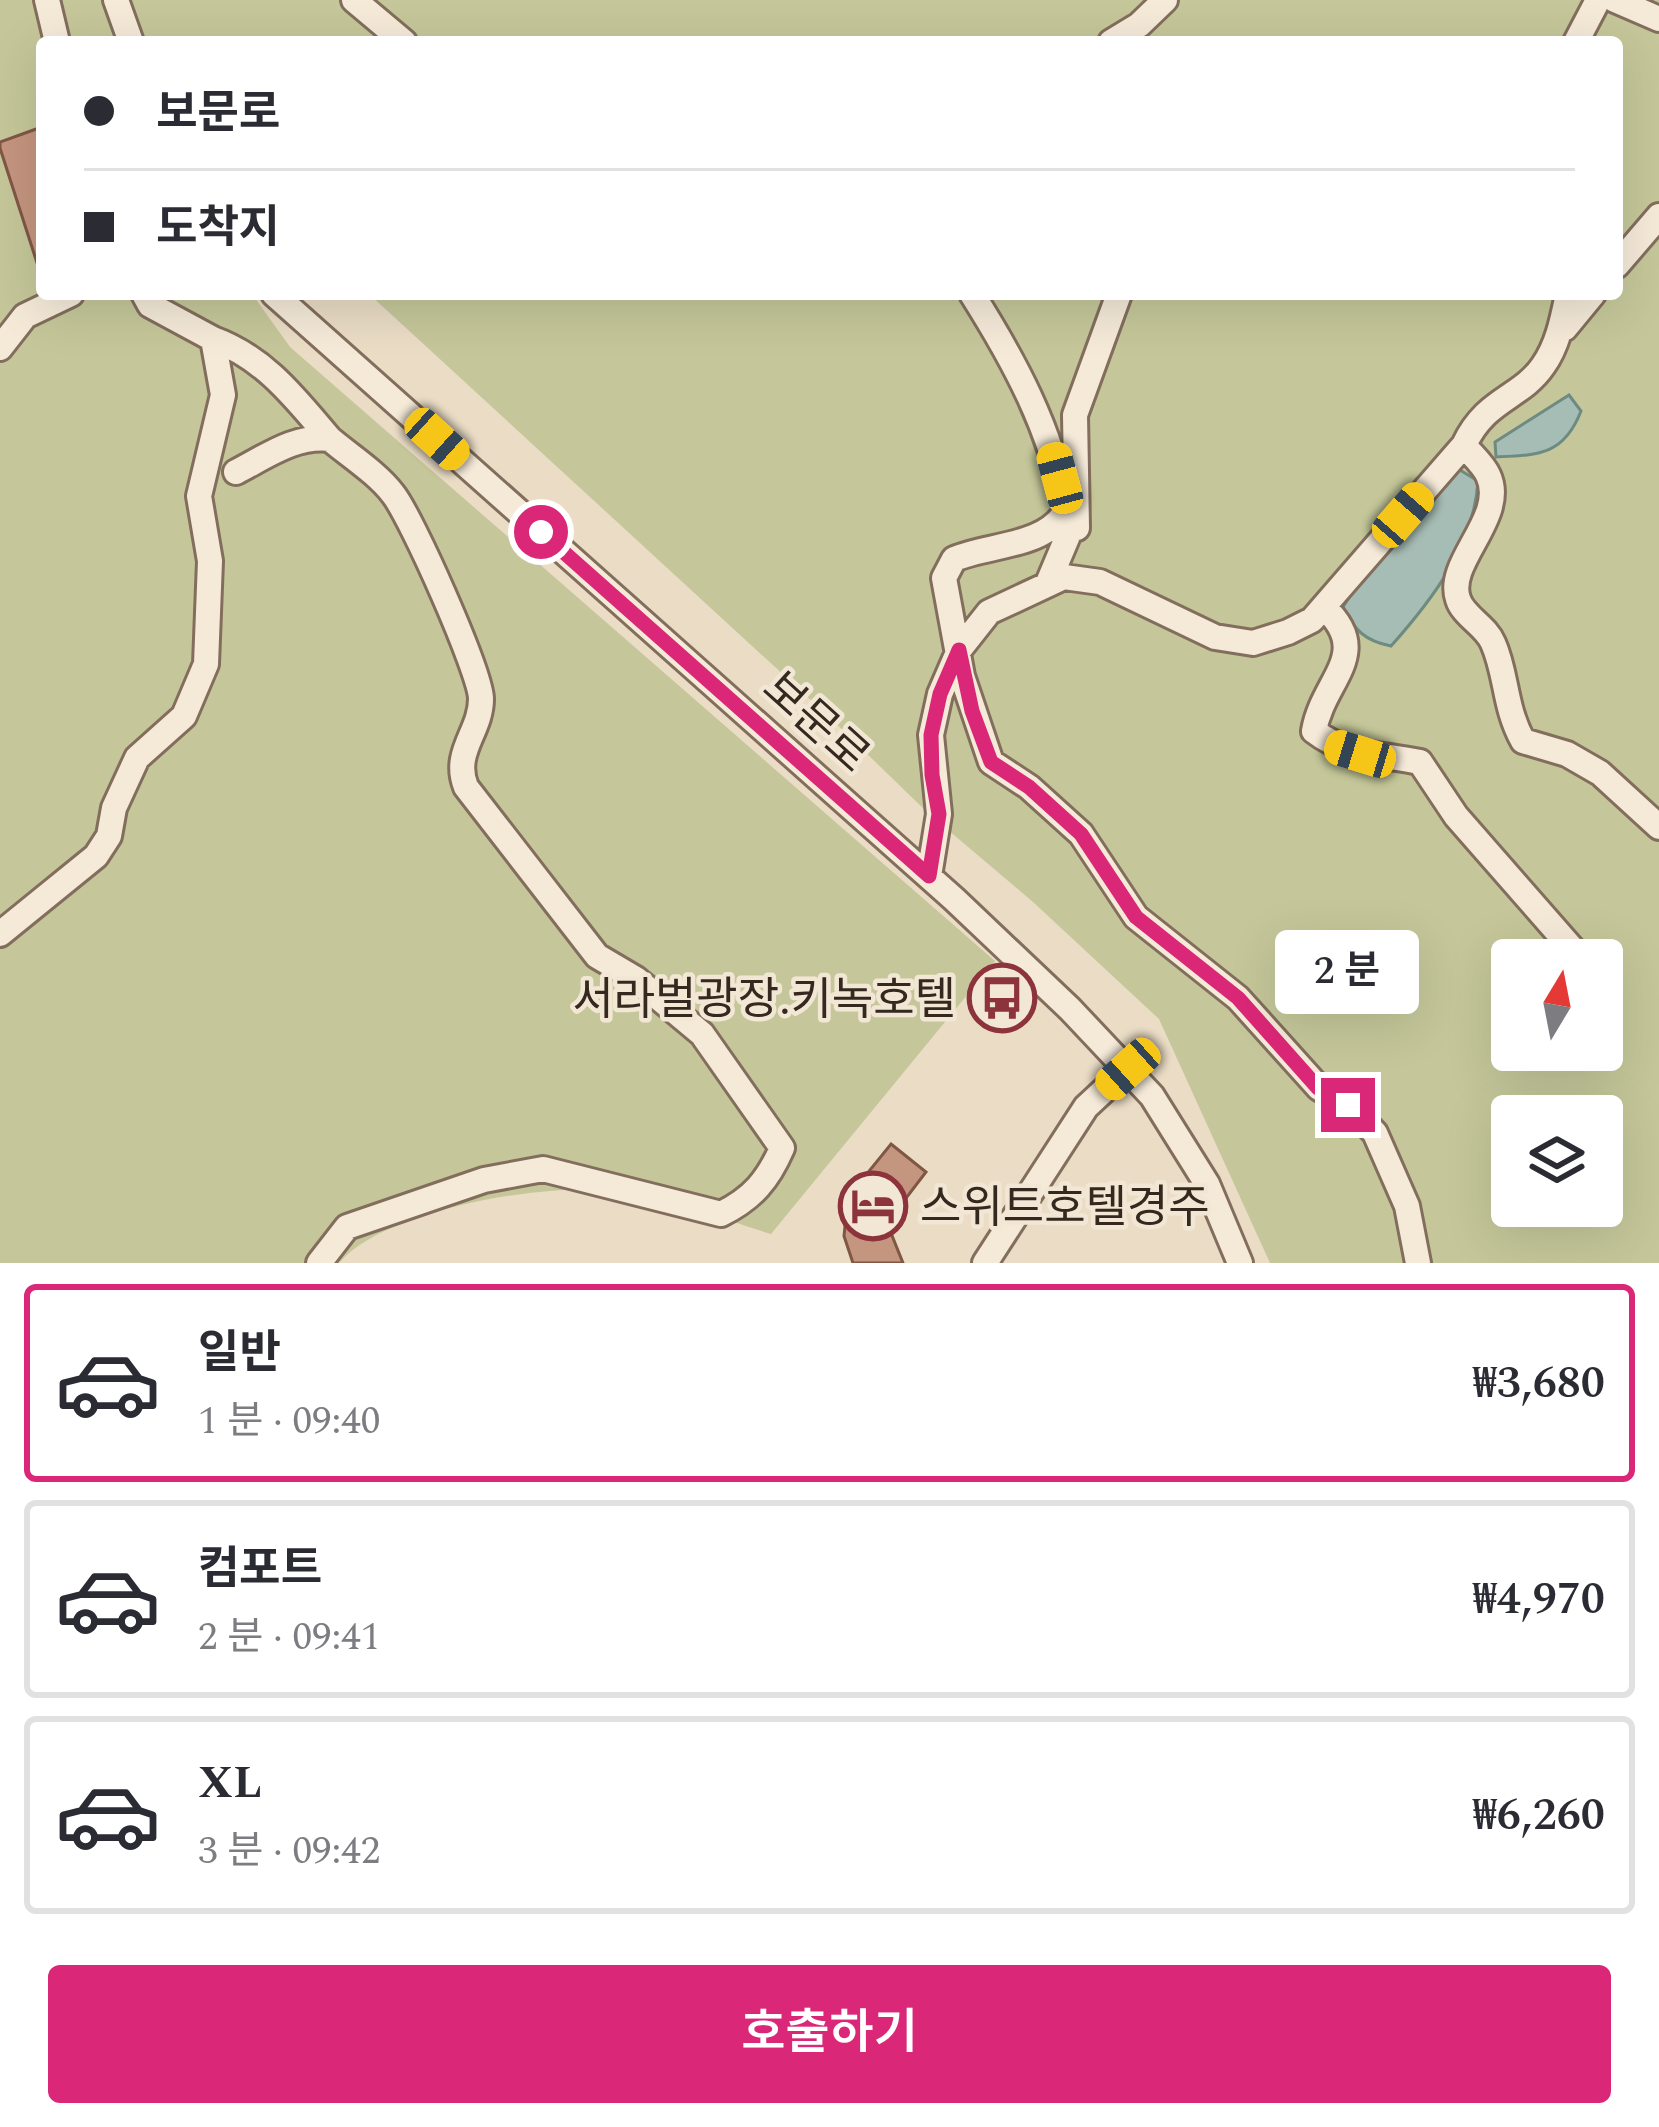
<!DOCTYPE html>
<html lang="ko">
<meta charset="utf-8">
<style>
body{margin:0;font-family:Spectral,"Noto Sans KR",serif;background:#f2f2f3;color:#2b2b33;height:100vh;display:flex;flex-direction:column;font-size:45px;white-space:nowrap}
*{box-sizing:border-box;margin:0}
p{font-size:39px;color:#7c7c81}
.icon{flex:none;width:66px;height:66px;fill:none;stroke:currentColor;stroke-width:2;stroke-linecap:round;stroke-linejoin:round}
.map{position:relative;height:1263px;overflow:hidden}
.side{display:flex;flex-direction:column;background:#fff;flex:1}
.side>*{flex:none}
.guide{position:absolute;left:36px;top:36px;width:1587px;height:264px;border-radius:12px;box-shadow:0 12px 48px #0002;display:grid;align-content:center;height:264px;padding:0 48px;background:#fff}
.needle{width:78px;rotate:10deg}
.controls{position:absolute;left:1491px;top:939px;display:grid;gap:24px}
.controls a{display:grid;place-items:center;width:132px;height:132px;border-radius:12px;background:#fff;box-shadow:0 12px 48px #0002;font-size:60px}
.end{position:absolute;width:54px;height:54px;margin:-27px;border:15px solid #db2777;background:#fff;box-shadow:0 0 0 6px #fff}
.from{border-radius:50%}
.bubble{position:absolute;height:84px;border-radius:12px;background:#fff;box-shadow:0 12px 48px #0002;font-size:39px;font-weight:600;line-height:84px;text-align:center}
.car{position:absolute;width:36px;height:72px;margin:-36px -18px;border-radius:15px;box-shadow:0 0 9px 3px #0007;background:linear-gradient(#f5c518 24%,#345 0 40%,#f5c518 0 76%,#345 0 86%,#f5c518 0)}
.guide b{display:flex;align-items:center;gap:42px;height:114px;font-size:45px}
.guide b+b{border-top:3px solid #e1e1e2}
.guide i{width:30px;height:30px;background:#2b2b33}
ul{padding:21px 0 0;list-style:none}
li{display:flex;align-items:center;gap:36px;height:198px;margin:0 24px 18px;padding:0 24px;border:6px solid #e1e1e2;border-radius:12px}
li div{flex:1}
li b{display:block;font-size:45px}
li em{font-style:normal;font-weight:600}
li.selected{border-color:#db2777}
li>.icon{width:108px;height:108px;stroke-width:1.5}
.primary-button{display:flex;gap:24px;margin-top:auto;padding:24px 48px}
.primary-button a{flex:1;height:138px;border-radius:12px;background:#db2777;color:#fff;font-size:48px;font-weight:600;line-height:138px;text-align:center}
.map>svg:first-child{display:block}
</style>
<div class="map">
<svg width="1659" height="1263" viewBox="0 0 1659 1263">
<rect width="100%" height="100%" fill="#eadcc5"/>
<path fill="#c5c79a" fill-rule="evenodd" d="M 0,0 L 1659,0 L 1659,1263 L 1270,1263 L 1159,1019 L 1033,902 L 928,813 L 825,713 L 369,294 L 1617,294 L 1617,42 L 42,42 L 42,294 L 252,294 L 290,347 L 995,961 L 771,1234 C 725,1220 676,1200 628,1192 C 557,1180 387,1207 339,1263 L 0,1263 ZM 1512,960 L 1602,960 L 1602,1050 L 1512,1050 ZM 1512,1116 L 1602,1116 L 1602,1206 L 1512,1206 Z"/>
<path fill="#a6bdb5" stroke="#6e8b81" stroke-width="3" d="M 1569,395 L 1581,411 C 1564,455 1539,455 1496,457 L 1495,442 Z
M 1455,467 L 1478,481 C 1474,545 1433,599 1391,646 C 1365,641 1354,630 1343,607 L 1360,580 Z"/>
<path fill="#c4957f" stroke="#805745" stroke-width="3" d="M 39,128 L 42,135 L 39,269 L 0,148 L 0,142 Z
M 891,1144 L 926,1172 L 890,1219 L 889,1228 L 903,1263 L 853,1263 L 844,1236 L 848,1197 Z"/>
<g fill="none" stroke-linecap="round" stroke-linejoin="round">
<defs>
<path id="minor" d="M 47,0 L 57,42
M 116,0 L 131,42
M 354,0 L 404,42
M 1615,0 L 1659,19
M 1111,42 L 1139,25 L 1165,0
M 1576,42 L 1598,0
M 1617,265 L 1659,216
M 274,294 L 954,899 L 1070,1009 L 1152,1096 L 1207,1184 L 1240,1263
M 972,294 C 1015,362 1051,429 1066,509
M 1565,328 L 1593,294
M 213,339 C 265,358 295,398 330,439 C 295,435 267,456 236,472
M 0,348 L 25,316 L 71,294
M 1464,445 C 1471,454 1483,464 1488,475 C 1508,517 1445,562 1458,599 C 1463,616 1486,626 1493,643 C 1507,674 1504,707 1523,741 L 1567,754 L 1600,773 L 1659,827
M 1077,528 L 1075,415 L 1119,294
M 1048,583 L 1072,526 L 1066,511 C 1045,547 990,544 954,559 L 944,578 L 962,676 L 991,762 L 1029,787 L 1081,834 L 1136,917 L 1238,998 L 1319,1088 L 1348,1105 L 1375,1133 L 1407,1206 L 1418,1263
M 1324,607 C 1374,654 1323,679 1314,731 C 1346,756 1382,754 1420,762 L 1456,816 L 1582,960
M 929,876 L 939,814 L 931,735 L 940,694 L 959,650 L 989,612 L 1064,577 L 1100,582 L 1215,637 L 1253,643 L 1288,632 L 1312,620 L 1464,445 C 1486,398 1520,399 1543,366 C 1558,345 1563,318 1568,294
M 0,934 L 96,856 L 109,836 L 114,808 L 137,758 L 184,716 L 206,664 L 210,561 L 199,496 L 223,395 L 213,339 L 150,305 L 144,294
M 1602,994 L 1606,1003 L 1602,1012
M 1553,1056 L 1563,1050
M 319,1263 L 347,1227 L 484,1180 L 543,1169 L 721,1214 C 753,1198 768,1180 782,1148 L 702,1034 L 636,979 L 597,956 L 466,787 C 452,752 481,732 481,699 C 481,673 411,516 393,494 C 377,473 350,456 330,439
M 985,1263 L 1086,1107 L 1128,1068"/>
</defs>
<use href="#minor" stroke="#836e5d" stroke-width="30"/>
<use href="#minor" stroke="#f5ead8" stroke-width="24"/>
</g>
<g fill="none" stroke-linecap="round" stroke-linejoin="round">
<path stroke="#db2777" stroke-width="15" d="M 541,532 L 929,876 L 939,814 L 932,775 L 931,735 L 940,694 L 959,650 L 972,711 L 991,762 L 1029,787 L 1081,834 L 1136,917 L 1238,998 L 1318,1088 L 1348,1105"/>
</g>
<defs>
<symbol id="bus-ring" viewBox="-11 -11 22 22"><circle r="9.5" fill="#f2e7d4" stroke="#8c333b" stroke-width="1.5"/><path d="M-5-6H5V4H4V6H2V4H-2V6H-4V4H-5ZM-3.5-4V0h7V-4ZM-3.5 1.2v1.5H-2V1.2ZM2 1.2v1.5H3.5V1.2Z" fill="#8c333b"/></symbol>
<symbol id="hotel-ring" viewBox="-11 -11 22 22"><circle r="9.5" fill="#f2e7d4" stroke="#8c333b" stroke-width="1.5"/><path d="M-6-4.5h1.5V1H6V5H4.5V3h-9V5H-6ZM-4 0a1.8 1.8 0 1 1 3.6 0ZM.5 0V-2.5h3Q6-2.5 6 0Z" fill="#8c333b"/></symbol>
</defs>
<g fill-rule="evenodd">
<use href="#bus-ring" x="964" y="960" width="76" height="76"/>
<use href="#hotel-ring" x="835" y="1168" width="76" height="76"/>
</g>
<g text-anchor="middle" stroke-width="9" stroke-linejoin="round" paint-order="stroke">
<g font-size="45" fill="#34281f" stroke="#f2e7d4">
<text transform="translate(817 721) rotate(42)" y="16">보문로</text>
</g>
<g font-size="45" fill="#34281f" stroke="#f2e7d4" text-anchor="end">
<text x="956" y="1014">서라벌광장.키녹호텔</text>
<text x="920" y="1222" text-anchor="start">스위트호텔경주</text>
</g>
</g>
</svg>
<div class="controls">
<a><svg class="needle" viewBox="-14 -14 28 28"><path d="M0-13l5 13h-10z" fill="#e53935"/><path d="M0 13l5-13h-10z" fill="#7c7c81"/></svg></a>
<a><svg class="icon" aria-label="layers" viewBox="0 0 24 24"><path d="M12 4l9 5-9 5-9-5zM3 14l9 5 9-5"/></svg></a>
</div>
<i class="end from" style="left:541px;top:532px"></i>
<i class="end" style="left:1348px;top:1105px"></i>
<div class="bubble" style="left:1275px;top:930px;width:144px">2 분</div>
<i class="car" style="left:437px;top:439px;rotate:132deg"></i>
<i class="car" style="left:1060px;top:478px;rotate:345deg"></i>
<i class="car" style="left:1403px;top:515px;rotate:41deg"></i>
<i class="car" style="left:1360px;top:754px;rotate:287deg"></i>
<i class="car" style="left:1128px;top:1069px;rotate:228deg"></i>
<div class="guide">
<b><i class="from"></i>보문로</b>
<b><i></i>도착지</b>
</div>
</div>
<section class="side">
<ul>
<li class="selected"><svg class="icon" aria-label="car" viewBox="0 0 24 24"><path d="M5 17H2v-5l4-1 3-4h7l3 4 3 1v5h-3M9 17h6M6 11h13"/><circle cx="7" cy="17" r="2"/><circle cx="17" cy="17" r="2"/></svg><div><b>일반</b><p>1 분 · 09:40</p></div><em>₩3,680</em></li>
<li><svg class="icon" aria-label="car" viewBox="0 0 24 24"><path d="M5 17H2v-5l4-1 3-4h7l3 4 3 1v5h-3M9 17h6M6 11h13"/><circle cx="7" cy="17" r="2"/><circle cx="17" cy="17" r="2"/></svg><div><b>컴포트</b><p>2 분 · 09:41</p></div><em>₩4,970</em></li>
<li><svg class="icon" aria-label="car" viewBox="0 0 24 24"><path d="M5 17H2v-5l4-1 3-4h7l3 4 3 1v5h-3M9 17h6M6 11h13"/><circle cx="7" cy="17" r="2"/><circle cx="17" cy="17" r="2"/></svg><div><b>XL</b><p>3 분 · 09:42</p></div><em>₩6,260</em></li>
</ul>
<div class="primary-button"><a>호출하기</a></div>
</section>
